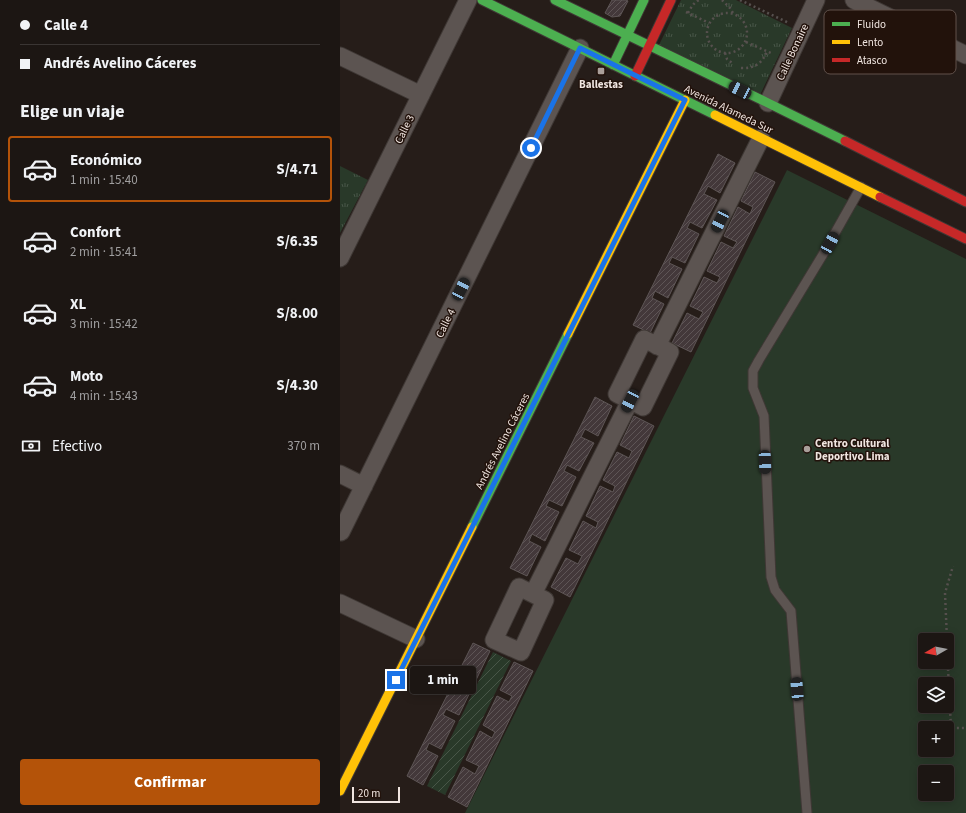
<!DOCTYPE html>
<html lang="es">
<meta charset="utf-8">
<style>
body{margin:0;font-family:"Source Sans 3",sans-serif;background:#251f1c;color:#f1f3f6;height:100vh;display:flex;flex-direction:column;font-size:15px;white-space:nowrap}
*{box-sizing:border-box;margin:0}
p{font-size:13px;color:#a09fa0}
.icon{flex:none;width:22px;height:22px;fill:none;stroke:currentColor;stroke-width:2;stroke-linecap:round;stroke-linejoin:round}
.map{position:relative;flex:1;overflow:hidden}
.sheet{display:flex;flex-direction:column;background:#1c1613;width:340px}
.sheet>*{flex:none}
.banner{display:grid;align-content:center;height:88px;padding:0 20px;background:#1c1613}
.needle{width:26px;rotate:261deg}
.controls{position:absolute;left:578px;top:633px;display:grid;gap:8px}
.controls a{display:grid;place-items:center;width:36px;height:36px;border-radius:4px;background:#1c1613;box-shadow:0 2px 10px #0003,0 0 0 1px #3a3533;font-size:20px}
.scale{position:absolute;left:12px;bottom:10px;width:48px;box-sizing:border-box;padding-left:4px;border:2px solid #f0e5e0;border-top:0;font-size:11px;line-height:14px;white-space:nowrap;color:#f0e5e0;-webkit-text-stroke:3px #22120b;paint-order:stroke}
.end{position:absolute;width:18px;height:18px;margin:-9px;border:5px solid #1a73e8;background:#fff;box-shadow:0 0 0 2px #fff}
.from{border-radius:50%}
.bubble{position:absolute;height:28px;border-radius:4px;background:#1c1613;box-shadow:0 2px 10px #0003,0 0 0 1px #3a3533;font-size:13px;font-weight:700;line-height:28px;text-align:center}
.car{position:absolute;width:12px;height:24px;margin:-12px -6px;border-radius:5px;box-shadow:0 0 3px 1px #0007;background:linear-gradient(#222 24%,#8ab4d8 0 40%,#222 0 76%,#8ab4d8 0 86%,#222 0)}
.banner b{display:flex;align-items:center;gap:14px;height:38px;font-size:15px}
.banner b+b{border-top:1px solid #3a3533}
.banner i{width:10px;height:10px;background:#f1f3f6}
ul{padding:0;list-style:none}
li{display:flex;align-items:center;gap:12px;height:66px;margin:0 8px 6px;padding:0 12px;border:2px solid transparent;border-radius:4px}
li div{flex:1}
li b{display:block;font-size:15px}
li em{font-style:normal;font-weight:700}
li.on{border-color:#b45309}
li>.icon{width:36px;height:36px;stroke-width:1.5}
h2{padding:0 20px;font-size:18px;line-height:48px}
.pay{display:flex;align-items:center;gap:10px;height:44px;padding:0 20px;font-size:15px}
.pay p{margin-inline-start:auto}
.primary-button{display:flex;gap:8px;margin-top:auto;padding:8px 20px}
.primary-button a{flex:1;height:46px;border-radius:4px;background:#b45309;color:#fff;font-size:16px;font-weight:700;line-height:46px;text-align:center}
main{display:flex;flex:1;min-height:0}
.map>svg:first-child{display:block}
</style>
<main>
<section class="sheet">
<div class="banner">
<b><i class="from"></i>Calle 4</b>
<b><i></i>Andrés Avelino Cáceres</b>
</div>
<h2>Elige un viaje</h2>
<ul>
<li class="on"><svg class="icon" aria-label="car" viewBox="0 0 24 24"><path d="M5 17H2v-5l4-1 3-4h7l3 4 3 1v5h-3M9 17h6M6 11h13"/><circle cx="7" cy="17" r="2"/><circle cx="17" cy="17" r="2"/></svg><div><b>Económico</b><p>1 min · 15:40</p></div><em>S/4.71</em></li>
<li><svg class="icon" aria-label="car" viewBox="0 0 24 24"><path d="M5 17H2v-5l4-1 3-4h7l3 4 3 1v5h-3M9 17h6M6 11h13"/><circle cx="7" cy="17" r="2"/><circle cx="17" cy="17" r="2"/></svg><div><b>Confort</b><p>2 min · 15:41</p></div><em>S/6.35</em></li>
<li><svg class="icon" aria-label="car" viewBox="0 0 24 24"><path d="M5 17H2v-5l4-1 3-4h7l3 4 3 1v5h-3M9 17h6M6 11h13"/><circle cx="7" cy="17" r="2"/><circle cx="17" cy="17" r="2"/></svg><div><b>XL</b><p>3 min · 15:42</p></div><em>S/8.00</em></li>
<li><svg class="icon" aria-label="car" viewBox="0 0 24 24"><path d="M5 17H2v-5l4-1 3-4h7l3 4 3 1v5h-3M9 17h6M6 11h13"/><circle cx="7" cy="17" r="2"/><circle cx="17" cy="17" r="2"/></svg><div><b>Moto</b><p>4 min · 15:43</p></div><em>S/4.30</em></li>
</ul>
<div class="pay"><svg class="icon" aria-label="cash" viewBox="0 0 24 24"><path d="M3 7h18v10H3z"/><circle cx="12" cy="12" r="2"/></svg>Efectivo<p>370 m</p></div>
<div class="primary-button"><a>Confirmar</a></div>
</section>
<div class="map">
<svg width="626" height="813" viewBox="0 0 626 813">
<defs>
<pattern id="park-tufts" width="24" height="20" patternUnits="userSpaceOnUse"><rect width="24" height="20" fill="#293929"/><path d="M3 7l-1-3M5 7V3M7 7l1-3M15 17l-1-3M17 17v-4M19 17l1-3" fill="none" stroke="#485648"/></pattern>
<pattern id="garden-furrows" width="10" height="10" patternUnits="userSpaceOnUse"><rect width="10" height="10" fill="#293929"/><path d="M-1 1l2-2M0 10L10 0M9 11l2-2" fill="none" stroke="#485648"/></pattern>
<pattern id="building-hatch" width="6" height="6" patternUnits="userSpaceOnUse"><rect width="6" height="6" fill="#43383a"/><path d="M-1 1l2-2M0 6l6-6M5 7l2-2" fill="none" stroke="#5e5556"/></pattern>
</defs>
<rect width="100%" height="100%" fill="#261d19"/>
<path fill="url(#park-tufts)" d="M 341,0 L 396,0 L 452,28 L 420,95 L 319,45 Z
M 0,166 L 28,180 L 0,233 Z"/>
<path fill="url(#garden-furrows)" d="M 153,652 L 171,661 L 105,795 L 87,786 Z"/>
<path fill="#293929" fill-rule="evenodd" d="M 447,170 L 626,259 L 626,813 L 125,813 ZM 585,640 L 607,640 L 607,662 L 585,662 ZM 585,684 L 607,684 L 607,706 L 585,706 ZM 585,728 L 607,728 L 607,750 L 585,750 ZM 585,772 L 607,772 L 607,794 L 585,794 Z"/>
<path fill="url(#building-hatch)" stroke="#5e5656" d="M 272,0 L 286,0 L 288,1 L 280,16 L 272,17 L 265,13 Z
M 378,154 L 395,163 L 380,193 L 368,186 L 364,194 L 377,200 L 362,228 L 350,222 L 347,228 L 359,234 L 345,263 L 332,257 L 329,263 L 342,269 L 328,298 L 315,291 L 312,298 L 324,304 L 310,333 L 293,325 Z
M 415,172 L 435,182 L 351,352 L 332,343 L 347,313 L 359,319 L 363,312 L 350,306 L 364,277 L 377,283 L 380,277 L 367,271 L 381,242 L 393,248 L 397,242 L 384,236 L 398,207 L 410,214 L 413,207 L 401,201 Z
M 255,397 L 272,406 L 258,436 L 245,429 L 241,437 L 254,443 L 239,471 L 227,465 L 224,471 L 236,477 L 222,506 L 209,500 L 206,506 L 219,512 L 205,541 L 192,534 L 189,541 L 201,547 L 187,576 L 170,568 Z
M 294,416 L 314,426 L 230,597 L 211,587 L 226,558 L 238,564 L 242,556 L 229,550 L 243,521 L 256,528 L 258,522 L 246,516 L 260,486 L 273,492 L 275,486 L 263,480 L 277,452 L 289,458 L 292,451 L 280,445 Z
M 133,643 L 150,651 L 136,680 L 123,674 L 121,679 L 133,686 L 119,715 L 106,709 L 103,715 L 115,721 L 101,749 L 89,743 L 86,750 L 98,756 L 83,785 L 67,776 Z
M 174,662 L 193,671 L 127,807 L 108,797 L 123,767 L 135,774 L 139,766 L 126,760 L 140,731 L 152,738 L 155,732 L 143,725 L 157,696 L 169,702 L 172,696 L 160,690 Z"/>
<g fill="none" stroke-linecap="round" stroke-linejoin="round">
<defs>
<path id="lane" d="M 467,813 L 451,611 L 435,590 L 431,577 L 424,416 L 413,388 L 413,371 L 419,360 L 482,256 L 521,187"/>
<path id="street" d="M 514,0 L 626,55
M 0,56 L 81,95
M 428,103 L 476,0
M 0,258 L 128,0
M 304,339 L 330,352 L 303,407 L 277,394 Z
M 317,346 L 421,138
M 0,474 L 24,486
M 1,532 L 240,48
M 179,587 L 205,600 L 181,652 L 154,640 Z
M 193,594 L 290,401
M 0,603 L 76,639"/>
<path id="fast" d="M 142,0 L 375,115
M 215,0 L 428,103 L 505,141
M 273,65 L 304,0
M 132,527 L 228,334"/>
<path id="slow" d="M 375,115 L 540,197
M 228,334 L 345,100
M 0,791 L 132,527"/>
<path id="jam" d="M 295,76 L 331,0
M 505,141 L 626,202
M 540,197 L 626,239"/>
</defs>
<use href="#lane" stroke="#3f3835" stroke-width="11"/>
<use href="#street" stroke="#3f3835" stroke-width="19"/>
<use href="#fast" stroke="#3f3835" stroke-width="11"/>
<use href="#slow" stroke="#3f3835" stroke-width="11"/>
<use href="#jam" stroke="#3f3835" stroke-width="11"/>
<path stroke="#56504e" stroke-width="2.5" stroke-dasharray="2 3" stroke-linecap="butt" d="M 382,0 L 390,8 L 393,13
M 400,0 L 449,23
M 346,12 L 369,23
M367 33a20 20 0 1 1 40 0a20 20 0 1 1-40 0Z
M 348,13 C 351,8 353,3 359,0
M 406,42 L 433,54
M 385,53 L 387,59 L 392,63
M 401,68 C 414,69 423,63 427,51
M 607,640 L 605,593 L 613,566
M 607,649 L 611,728 L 626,728"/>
<use href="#lane" stroke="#5c5451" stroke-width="9"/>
<use href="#street" stroke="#5c5451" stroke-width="17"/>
<use href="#fast" stroke="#4caf50" stroke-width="9"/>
<use href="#slow" stroke="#ffc107" stroke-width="9"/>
<use href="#jam" stroke="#c62828" stroke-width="9"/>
</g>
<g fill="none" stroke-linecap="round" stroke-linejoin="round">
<path stroke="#1a73e8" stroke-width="5" d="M 56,680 L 345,100 L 240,48 L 191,148"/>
</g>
<g fill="#a99f9a" stroke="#22120b" stroke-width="1.5">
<rect x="257" y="67" width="8" height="8" rx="2"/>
<circle cx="467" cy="449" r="4"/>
</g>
<g text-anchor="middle" stroke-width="3" stroke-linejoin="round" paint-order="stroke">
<g font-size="11" fill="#f0e5e0" stroke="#22120b">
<text transform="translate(452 52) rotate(-65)" y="4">Calle Bonaire</text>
<text transform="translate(389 109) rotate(26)" y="4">Avenida Alameda Sur</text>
<text transform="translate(64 129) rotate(-64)" y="4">Calle 3</text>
<text transform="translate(105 323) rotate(-64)" y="4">Calle 4</text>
<text transform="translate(162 441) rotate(-63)" y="4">Andrés Avelino Cáceres</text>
</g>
<g font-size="11" font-weight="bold" fill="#f0e5e0" stroke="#22120b">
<text x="261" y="88">Ballestas</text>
<text x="475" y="447" text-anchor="start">Centro Cultural<tspan x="475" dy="13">Deportivo Lima</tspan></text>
</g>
</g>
<rect x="484" y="10" width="132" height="64" rx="6" fill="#22120b" stroke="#60514b" stroke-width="1"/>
<rect x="492" y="22" width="18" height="4" fill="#4caf50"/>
<rect x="492" y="40" width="18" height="4" fill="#ffc107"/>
<rect x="492" y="58" width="18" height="4" fill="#c62828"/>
<g font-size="11" fill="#f0e5e0">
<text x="517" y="28">Fluido</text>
<text x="517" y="46">Lento</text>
<text x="517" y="64">Atasco</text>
</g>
</svg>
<div class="controls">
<a><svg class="needle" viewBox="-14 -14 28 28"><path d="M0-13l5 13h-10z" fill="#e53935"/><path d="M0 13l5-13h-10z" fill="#a09fa0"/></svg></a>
<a><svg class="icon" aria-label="layers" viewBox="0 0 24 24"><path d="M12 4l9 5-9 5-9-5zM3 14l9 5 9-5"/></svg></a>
<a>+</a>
<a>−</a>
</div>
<div class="scale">20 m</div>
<i class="end from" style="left:191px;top:148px"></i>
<i class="end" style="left:56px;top:680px"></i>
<div class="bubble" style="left:70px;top:666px;width:66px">1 min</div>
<i class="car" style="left:400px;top:90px;rotate:296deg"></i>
<i class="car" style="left:380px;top:221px;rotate:207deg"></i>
<i class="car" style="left:490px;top:243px;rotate:29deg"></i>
<i class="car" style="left:121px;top:289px;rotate:27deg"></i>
<i class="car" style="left:290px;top:401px;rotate:207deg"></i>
<i class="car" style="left:425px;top:462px;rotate:178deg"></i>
<i class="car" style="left:457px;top:689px;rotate:355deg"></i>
</div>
</main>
